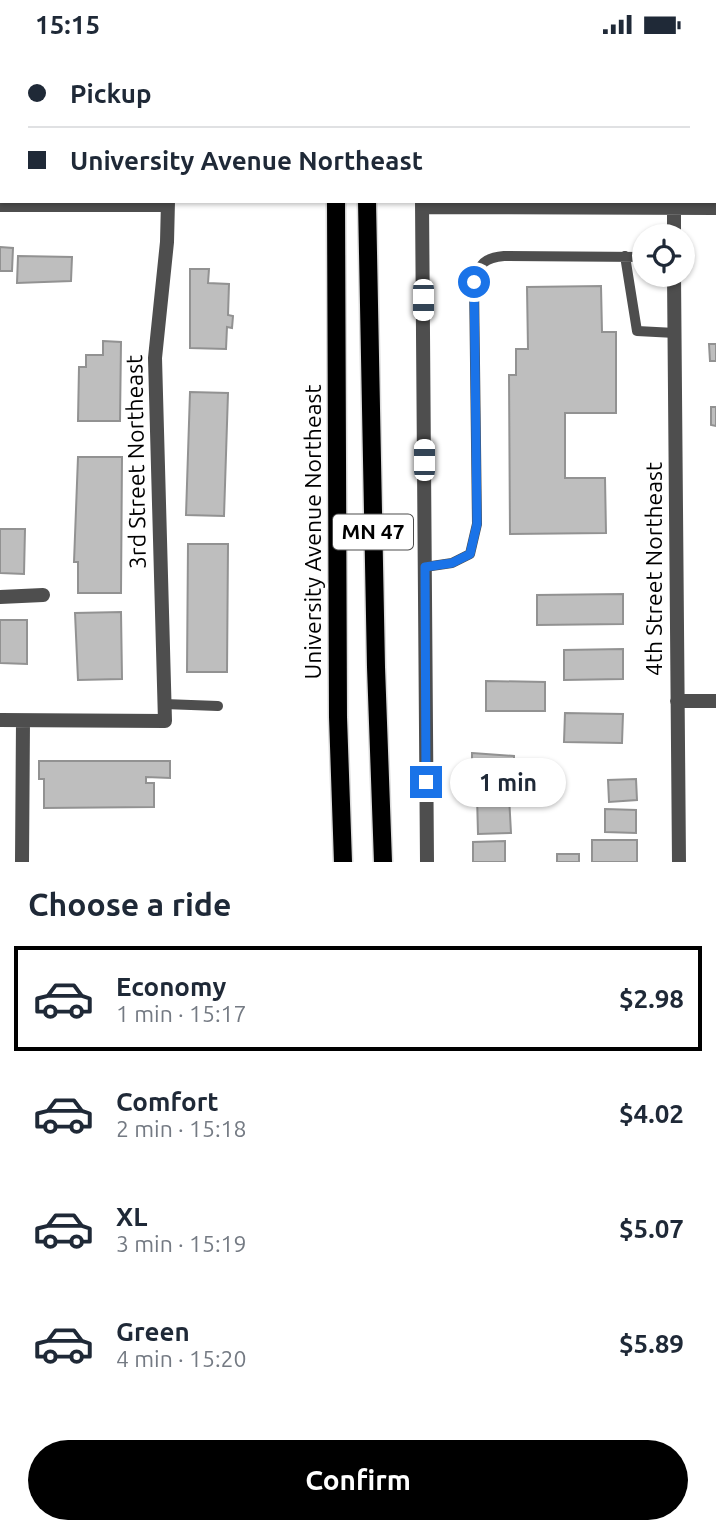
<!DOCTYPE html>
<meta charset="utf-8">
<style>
body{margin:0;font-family:Ubuntu,sans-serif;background:#f2f2f3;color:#1f2937;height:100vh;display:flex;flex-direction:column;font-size:26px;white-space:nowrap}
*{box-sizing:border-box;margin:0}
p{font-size:23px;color:#747a83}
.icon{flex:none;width:38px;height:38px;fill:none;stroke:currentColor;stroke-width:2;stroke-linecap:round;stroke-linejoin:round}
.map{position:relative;height:813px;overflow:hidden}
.panel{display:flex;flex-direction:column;background:#fff;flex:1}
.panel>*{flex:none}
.guide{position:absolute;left:0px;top:0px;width:718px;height:154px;box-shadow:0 2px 5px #0004;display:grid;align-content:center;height:154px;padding:0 28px;background:#fff}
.buttons{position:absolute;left:632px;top:175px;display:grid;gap:14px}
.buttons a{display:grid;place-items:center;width:63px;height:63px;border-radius:50%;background:#fff;box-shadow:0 2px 5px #0004;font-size:35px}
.end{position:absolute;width:32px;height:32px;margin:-16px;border:9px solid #1a73e8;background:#fff;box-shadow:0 0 0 4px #fff}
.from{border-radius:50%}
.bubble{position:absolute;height:49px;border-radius:24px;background:#fff;box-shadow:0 2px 5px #0004;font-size:23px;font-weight:600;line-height:49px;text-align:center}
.car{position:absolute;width:21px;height:42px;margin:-21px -10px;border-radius:9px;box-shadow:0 0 5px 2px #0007;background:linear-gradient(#fff 24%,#345 0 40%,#fff 0 76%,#345 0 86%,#fff 0)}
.guide b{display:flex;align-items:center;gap:24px;height:66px;font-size:26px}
.guide b+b{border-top:2px solid #e0e1e3}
.guide i{width:18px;height:18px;background:#1f2937}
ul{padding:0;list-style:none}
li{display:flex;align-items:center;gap:21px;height:105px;margin:0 14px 10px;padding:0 14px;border:4px solid transparent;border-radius:0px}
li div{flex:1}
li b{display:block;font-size:26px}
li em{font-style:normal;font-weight:600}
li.selected{border-color:#000}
li>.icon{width:63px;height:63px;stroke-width:1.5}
h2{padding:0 28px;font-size:32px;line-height:84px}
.cta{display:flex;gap:14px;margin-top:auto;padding:14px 28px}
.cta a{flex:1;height:80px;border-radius:42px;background:#000;color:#fff;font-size:28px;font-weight:600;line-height:80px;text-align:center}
.status{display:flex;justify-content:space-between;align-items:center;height:49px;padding:0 35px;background:#fff;direction:ltr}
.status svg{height:19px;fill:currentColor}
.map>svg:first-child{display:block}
</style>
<div class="status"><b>15:15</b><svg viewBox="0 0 49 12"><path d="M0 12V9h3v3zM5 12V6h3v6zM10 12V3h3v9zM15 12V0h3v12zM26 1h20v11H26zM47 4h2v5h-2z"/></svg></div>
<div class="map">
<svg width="716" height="813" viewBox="0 0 716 813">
<rect width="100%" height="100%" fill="#fff"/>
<path fill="#bebebe" stroke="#929292" stroke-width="2" d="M 37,0 L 129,0 L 129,2 L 37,2 Z
M 0,57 L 2,57 L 2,105 L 0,105 Z
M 0,198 L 13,199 L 12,222 L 0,222 Z
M 18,207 L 72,208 L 71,232 L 17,234 Z
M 190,220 L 209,220 L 208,234 L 229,235 L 228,266 L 233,267 L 232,279 L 227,278 L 226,300 L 190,299 Z
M 601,237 L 602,283 L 616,283 L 616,364 L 565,364 L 565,429 L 605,429 L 606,484 L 510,485 L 509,326 L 516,326 L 516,300 L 528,300 L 527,238 Z
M 103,292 L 121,293 L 120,372 L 78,372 L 79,318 L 86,318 L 86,306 L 103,306 Z
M 709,295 L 716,295 L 716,312 L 710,312 Z
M 190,343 L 228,344 L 224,467 L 186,466 Z
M 711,358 L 716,358 L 716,377 L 711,376 Z
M 78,408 L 122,408 L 121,544 L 78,544 L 78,513 L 74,513 Z
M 0,480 L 25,480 L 24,525 L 0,524 Z
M 188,495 L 228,495 L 227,623 L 187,623 Z
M 623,545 L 623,575 L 537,576 L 537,546 Z
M 121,563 L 122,630 L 78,631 L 75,564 Z
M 0,571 L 27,571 L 27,615 L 0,614 Z
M 623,600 L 623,630 L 564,631 L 564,601 Z
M 486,632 L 545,633 L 545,662 L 486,662 Z
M 565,664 L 623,665 L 622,694 L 564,693 Z
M 472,704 L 514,707 L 514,738 L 472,737 Z
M 39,712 L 170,712 L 170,729 L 146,728 L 146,734 L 154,734 L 154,758 L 44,759 L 44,730 L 39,730 Z
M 636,730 L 637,751 L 609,753 L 608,731 Z
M 477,747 L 509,747 L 511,784 L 478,785 Z
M 605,760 L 636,761 L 636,784 L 605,783 Z
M 592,791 L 637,791 L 637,813 L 592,813 Z
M 505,792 L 505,813 L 473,813 L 473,793 Z
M 557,805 L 579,805 L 579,813 L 557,813 Z"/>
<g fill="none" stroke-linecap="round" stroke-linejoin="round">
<defs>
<path id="primary" d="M 335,0 L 335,2
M 365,0 L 365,2
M 336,152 L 338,668 L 343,813
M 367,152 L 376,618 L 383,813"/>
</defs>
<use href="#primary" stroke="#dbdbdb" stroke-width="21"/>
<path stroke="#4e4e4e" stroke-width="10" d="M 625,207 L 637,282 L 675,284
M 425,518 L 452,514 L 470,505 L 477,475 L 474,233 C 480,214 484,209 504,207 L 644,208
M 164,655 L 218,657"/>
<path stroke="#4e4e4e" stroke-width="14" d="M 169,0 L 169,2
M 421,0 L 421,2
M 673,0 L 673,2
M 422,152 L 427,813
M 674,152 L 674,187
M 0,156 L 168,156
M 422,158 L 716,159
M 674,226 L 679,813
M 0,548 L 43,546
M 677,652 L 716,652
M 0,671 L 165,672 L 155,309 L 167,193 L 168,152
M 22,813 L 23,672"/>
<use href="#primary" stroke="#000" stroke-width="18"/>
</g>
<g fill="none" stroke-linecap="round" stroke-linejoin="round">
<path stroke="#1a73e8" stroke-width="9" d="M 426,733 L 425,518 L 452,514 L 470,505 L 477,475 L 474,233"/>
</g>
<g text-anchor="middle" stroke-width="6" stroke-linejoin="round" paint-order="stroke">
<rect fill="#fff" stroke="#4c4c4c" stroke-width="2" x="333" y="465.5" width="80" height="35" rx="5"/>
<g font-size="21" font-weight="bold" fill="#000">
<text x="373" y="490">MN 47</text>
</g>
<g font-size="23" fill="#000" stroke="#fff">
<text transform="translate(136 413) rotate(-91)" y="8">3rd Street Northeast</text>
<text transform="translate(313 483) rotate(-90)" y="8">University Avenue Northeast</text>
<text transform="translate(654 520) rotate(-90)" y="8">4th Street Northeast</text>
</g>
</g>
</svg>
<div class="buttons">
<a><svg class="icon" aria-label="locate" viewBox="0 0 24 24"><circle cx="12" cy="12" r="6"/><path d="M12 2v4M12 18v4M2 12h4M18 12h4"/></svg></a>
</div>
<i class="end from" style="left:474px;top:233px"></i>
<i class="end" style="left:426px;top:733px"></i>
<div class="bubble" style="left:450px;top:709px;width:116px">1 min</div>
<i class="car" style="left:423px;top:251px;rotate:180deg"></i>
<i class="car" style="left:424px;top:411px;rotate:0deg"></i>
<div class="guide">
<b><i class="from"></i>Pickup</b>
<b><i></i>University Avenue Northeast</b>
</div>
</div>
<section class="panel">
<h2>Choose a ride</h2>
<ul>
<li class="selected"><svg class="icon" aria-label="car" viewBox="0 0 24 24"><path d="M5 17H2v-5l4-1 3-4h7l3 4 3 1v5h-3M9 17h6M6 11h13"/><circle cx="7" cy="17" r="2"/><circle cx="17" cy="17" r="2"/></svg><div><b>Economy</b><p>1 min · 15:17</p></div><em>$2.98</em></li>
<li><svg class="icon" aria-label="car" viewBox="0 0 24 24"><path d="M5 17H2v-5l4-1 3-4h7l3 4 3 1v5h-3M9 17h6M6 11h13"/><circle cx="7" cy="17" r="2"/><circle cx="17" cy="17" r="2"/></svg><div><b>Comfort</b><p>2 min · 15:18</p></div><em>$4.02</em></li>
<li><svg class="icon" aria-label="car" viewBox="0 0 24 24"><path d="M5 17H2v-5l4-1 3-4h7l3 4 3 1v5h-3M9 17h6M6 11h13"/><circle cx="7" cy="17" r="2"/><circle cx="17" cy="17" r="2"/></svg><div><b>XL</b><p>3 min · 15:19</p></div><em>$5.07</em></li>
<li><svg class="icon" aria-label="car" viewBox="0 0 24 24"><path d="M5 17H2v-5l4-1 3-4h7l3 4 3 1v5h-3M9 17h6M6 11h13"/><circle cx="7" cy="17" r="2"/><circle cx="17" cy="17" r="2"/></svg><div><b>Green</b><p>4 min · 15:20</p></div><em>$5.89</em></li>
</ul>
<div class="cta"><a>Confirm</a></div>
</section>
